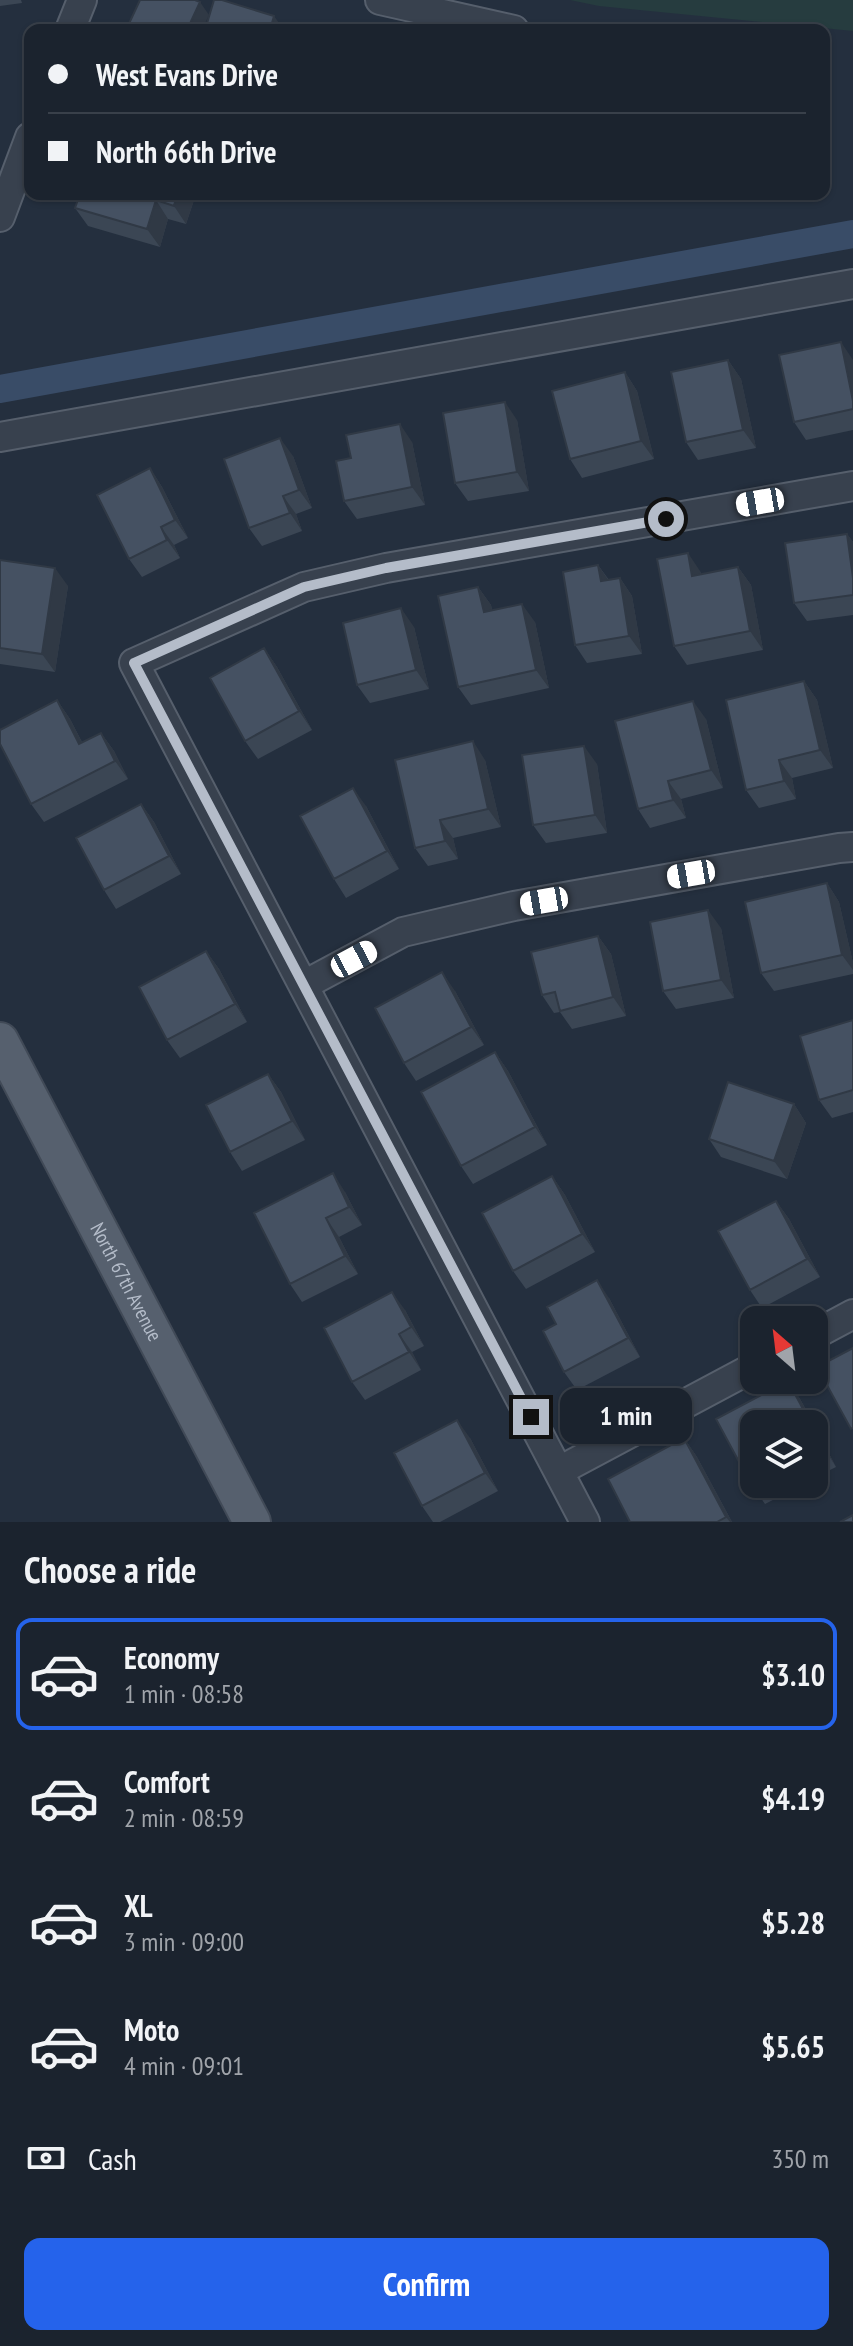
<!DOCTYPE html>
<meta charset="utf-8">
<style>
body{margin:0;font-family:"PT Sans Narrow",sans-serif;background:#242b36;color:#f1f3f6;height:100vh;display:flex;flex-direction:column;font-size:30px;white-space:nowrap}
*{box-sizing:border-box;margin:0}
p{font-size:26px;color:#a0a4aa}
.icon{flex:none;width:44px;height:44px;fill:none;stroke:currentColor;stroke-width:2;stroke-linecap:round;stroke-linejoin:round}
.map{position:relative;height:1522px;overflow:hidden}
.panel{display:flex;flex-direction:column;background:#1b232e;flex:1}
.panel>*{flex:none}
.banner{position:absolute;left:24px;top:24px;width:806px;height:176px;border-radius:16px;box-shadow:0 2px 6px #0004,0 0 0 2px #39404a;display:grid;align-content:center;height:176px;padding:0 24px;background:#1b232e}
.needle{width:52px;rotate:332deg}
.fabs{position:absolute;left:740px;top:1306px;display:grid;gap:16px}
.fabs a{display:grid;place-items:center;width:88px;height:88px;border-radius:16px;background:#1b232e;box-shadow:0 2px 6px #0004,0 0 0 2px #39404a;font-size:40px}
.end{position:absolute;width:36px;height:36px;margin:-18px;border:10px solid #b4bcc9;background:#111;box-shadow:0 0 0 4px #111}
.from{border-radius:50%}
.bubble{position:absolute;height:56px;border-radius:16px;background:#1b232e;box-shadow:0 2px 6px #0004,0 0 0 2px #39404a;font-size:26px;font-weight:800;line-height:56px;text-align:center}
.car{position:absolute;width:24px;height:48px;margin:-24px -12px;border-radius:10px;box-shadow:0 0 6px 2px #0007;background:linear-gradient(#fff 24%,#345 0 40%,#fff 0 76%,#345 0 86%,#fff 0)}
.banner b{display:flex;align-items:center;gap:28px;height:76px;font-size:30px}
.banner b+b{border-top:2px solid #39404a}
.banner i{width:20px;height:20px;background:#f1f3f6}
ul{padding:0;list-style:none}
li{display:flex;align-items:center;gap:24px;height:112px;margin:0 16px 12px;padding:0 8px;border:4px solid transparent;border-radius:16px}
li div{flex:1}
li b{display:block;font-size:30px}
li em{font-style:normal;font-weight:800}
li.active{border-color:#2563eb}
li>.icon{width:72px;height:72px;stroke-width:1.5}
h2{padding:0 24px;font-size:36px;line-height:96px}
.pay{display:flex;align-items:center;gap:20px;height:88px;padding:0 24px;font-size:30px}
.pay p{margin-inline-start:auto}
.primary-button{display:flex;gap:16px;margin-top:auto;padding:16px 24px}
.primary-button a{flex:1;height:92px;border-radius:16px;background:#2563eb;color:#fff;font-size:32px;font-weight:800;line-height:92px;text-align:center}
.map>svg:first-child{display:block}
</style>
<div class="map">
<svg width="853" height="1522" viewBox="0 0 853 1522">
<rect width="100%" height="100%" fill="#242f3e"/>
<path fill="#263c3f" d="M 570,0 L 853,0 L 853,31 L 599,6 Z"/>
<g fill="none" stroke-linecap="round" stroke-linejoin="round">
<path stroke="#394c67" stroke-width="28" d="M 0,389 L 853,234"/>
<defs>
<path id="minor" d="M 380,0 L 514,30
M 70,30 L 82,0
M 0,217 L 30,137
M 0,437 L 853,284
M 304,985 L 403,932 L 514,906 L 839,848 L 853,847
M 814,1335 L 853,1314
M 559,1471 L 754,1367
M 585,1522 L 134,663 L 304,587 L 386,568 L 853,486"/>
<g id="major">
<path id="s1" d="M 0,1041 L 252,1522"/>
</g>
</defs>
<use href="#minor" stroke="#565f6c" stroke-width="32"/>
<use href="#major" stroke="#414a57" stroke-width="40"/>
<use href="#minor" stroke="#38414e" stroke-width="28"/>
<use href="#major" stroke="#56606e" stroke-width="36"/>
</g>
<path fill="#3b4654" d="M 0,0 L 21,0 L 22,3 L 0,6 Z
M 824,64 L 826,67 L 830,134 L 824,134 Z
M 80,194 L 196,194 L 186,224 L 168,219 L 160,247 L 88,226 L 75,208 Z
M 728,360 L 741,379 L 756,448 L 698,460 L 686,442 Z
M 853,360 L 853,430 L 806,440 L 794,422 Z
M 625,372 L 637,391 L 654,459 L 582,478 L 570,459 Z
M 517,420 L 529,491 L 468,501 L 455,483 Z
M 412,442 L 425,505 L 357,519 L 344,501 Z
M 293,456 L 312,508 L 296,514 L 302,531 L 262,546 L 249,528 Z
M 150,468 L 162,487 L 188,538 L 174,545 L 180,558 L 142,577 L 129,559 Z
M 847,534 L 853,542 L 853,615 L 807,621 L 794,603 Z
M 0,560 L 68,586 L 55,672 L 0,664 Z
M 598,565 L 609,580 L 620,578 L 632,596 L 642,654 L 587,663 L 575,645 Z
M 738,567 L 751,585 L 763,650 L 687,665 L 674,646 L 700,571 L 701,574 Z
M 478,587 L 491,605 L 492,610 L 535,622 L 549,688 L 471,705 L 458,687 Z
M 414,627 L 429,689 L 370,703 L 357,685 Z
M 264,648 L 277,667 L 312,730 L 258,759 L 245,741 Z
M 804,681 L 817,700 L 833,768 L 792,778 L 796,799 L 759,808 L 746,790 Z
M 57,700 L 70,719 L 82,742 L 101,733 L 114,751 L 128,779 L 44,822 L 31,804 Z
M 706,719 L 723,788 L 681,799 L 686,818 L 650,828 L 638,809 Z
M 485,760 L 501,827 L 453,838 L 458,859 L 428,866 L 415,848 Z
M 597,764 L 607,833 L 546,843 L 533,825 Z
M 141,804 L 154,822 L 181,874 L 116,909 L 104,890 Z
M 366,806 L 399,869 L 346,898 L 334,879 Z
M 827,883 L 839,902 L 853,963 L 853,974 L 774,991 L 761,973 Z
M 721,928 L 734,998 L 676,1009 L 663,991 Z
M 598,936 L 611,954 L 626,1016 L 572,1029 L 560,1012 L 554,1013 L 542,995 Z
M 206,951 L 219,969 L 247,1022 L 180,1058 L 167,1040 Z
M 455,991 L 484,1045 L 416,1081 L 404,1063 Z
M 853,1020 L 853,1112 L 832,1118 L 819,1100 Z
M 495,1052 L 508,1071 L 547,1145 L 473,1184 L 461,1166 Z
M 268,1074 L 281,1092 L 305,1140 L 242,1171 L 230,1152 Z
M 794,1104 L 806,1123 L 787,1179 L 721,1157 L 709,1139 Z
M 552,1176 L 565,1195 L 595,1252 L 526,1289 L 513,1271 Z
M 345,1192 L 362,1225 L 339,1237 L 358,1274 L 302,1302 L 290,1284 L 254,1213 Z
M 776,1201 L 789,1219 L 820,1277 L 762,1308 L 750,1290 Z
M 609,1298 L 640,1357 L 577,1390 L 564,1372 Z
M 405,1310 L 424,1346 L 412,1352 L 421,1370 L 365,1400 L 352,1382 Z
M 788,1381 L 800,1399 L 814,1424 L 754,1424 L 754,1484 L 804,1484 L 765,1504 L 752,1486 L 716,1419 Z
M 814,1425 L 836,1467 L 814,1478 Z
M 470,1438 L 498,1491 L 440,1522 L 433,1522 L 422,1506 Z
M 684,1438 L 697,1457 L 732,1522 L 630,1522 Z"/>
<path fill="#303945" d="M 200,2 L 209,15 L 202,30 L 187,30 Z
M 274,16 L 284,30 L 270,30 Z
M 824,64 L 826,67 L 830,134 L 824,125 Z
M 177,194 L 196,194 L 186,224 L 174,206 Z
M 156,200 L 168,219 L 160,247 L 147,229 Z
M 841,342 L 853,360 L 853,401 Z
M 728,360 L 741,379 L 756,448 L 743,430 Z
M 625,372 L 637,391 L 654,459 L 641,441 Z
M 505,402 L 517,420 L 529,491 L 517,472 Z
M 400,424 L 412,442 L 425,505 L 412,487 Z
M 280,438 L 293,456 L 312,508 L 299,490 Z
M 150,468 L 162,487 L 188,538 L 175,520 Z
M 283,496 L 296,514 L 302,531 L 290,513 Z
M 161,527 L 174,545 L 180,558 L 167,540 Z
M 847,534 L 853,542 L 853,578 Z
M 688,553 L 700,571 L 705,594 L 692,576 Z
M 598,565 L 611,584 L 601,581 Z
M 738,567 L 751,585 L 763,650 L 750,631 Z
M 55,568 L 68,586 L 55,672 L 42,654 Z
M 620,578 L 632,596 L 642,654 L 629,636 Z
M 478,587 L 491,605 L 496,630 L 484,612 Z
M 522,604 L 535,622 L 549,688 L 536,670 Z
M 401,608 L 414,627 L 429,689 L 416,670 Z
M 264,648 L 277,667 L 312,730 L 299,711 Z
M 804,681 L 817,700 L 833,768 L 820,750 Z
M 57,700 L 70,719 L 92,762 L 79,744 Z
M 693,701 L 706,719 L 723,788 L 711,770 Z
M 101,733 L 114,751 L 128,779 L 115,761 Z
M 473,741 L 485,760 L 501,827 L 488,809 Z
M 584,746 L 597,764 L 607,833 L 595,815 Z
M 779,760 L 792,778 L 796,799 L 784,781 Z
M 668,781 L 681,799 L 686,818 L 673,800 Z
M 353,788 L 366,806 L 399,869 L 387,851 Z
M 141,804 L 154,822 L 181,874 L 169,856 Z
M 440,820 L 453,838 L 458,859 L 445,841 Z
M 827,883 L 839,902 L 853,963 L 853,970 L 842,955 Z
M 708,910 L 721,928 L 734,998 L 721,980 Z
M 598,936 L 611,954 L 626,1016 L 613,997 Z
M 206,951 L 219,969 L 247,1022 L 235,1004 Z
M 442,972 L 455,991 L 484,1045 L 471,1027 Z
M 495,1052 L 508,1071 L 547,1145 L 535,1127 Z
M 268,1074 L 281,1092 L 305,1140 L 292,1121 Z
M 794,1104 L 806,1123 L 787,1179 L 774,1161 Z
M 333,1173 L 345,1192 L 362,1225 L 349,1207 Z
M 552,1176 L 565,1195 L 595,1252 L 582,1234 Z
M 776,1201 L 789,1219 L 820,1277 L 807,1259 Z
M 326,1218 L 339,1237 L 358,1274 L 345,1256 Z
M 597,1280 L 609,1298 L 640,1357 L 628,1338 Z
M 392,1292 L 405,1310 L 424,1346 L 411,1327 Z
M 399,1334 L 412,1352 L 421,1370 L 409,1352 Z
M 788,1381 L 800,1399 L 814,1424 L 811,1424 Z
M 457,1420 L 470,1438 L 498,1491 L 485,1473 Z
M 814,1425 L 836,1467 L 824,1448 L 814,1430 Z
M 684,1438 L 697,1457 L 732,1522 L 730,1522 L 726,1517 Z"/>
<path fill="#455162" stroke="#303945" stroke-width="2" d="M 140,0 L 195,0 L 200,2 L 187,30 L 126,30 Z
M 214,0 L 222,0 L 274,16 L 270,30 L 205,30 Z
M 80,194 L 177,194 L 174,206 L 156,200 L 147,229 L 75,208 Z
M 841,342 L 853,401 L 853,409 L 794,422 L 779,355 Z
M 728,360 L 743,430 L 686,442 L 671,372 Z
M 625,372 L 641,441 L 570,459 L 552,391 Z
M 505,402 L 517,472 L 455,483 L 443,413 Z
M 400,424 L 412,487 L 344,501 L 336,461 L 351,458 L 346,435 Z
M 280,438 L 299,490 L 283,496 L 290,513 L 249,528 L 224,459 Z
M 150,468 L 175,520 L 161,527 L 167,540 L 129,559 L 97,495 Z
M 847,534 L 853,578 L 853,595 L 794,603 L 785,543 Z
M 688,553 L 692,576 L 738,567 L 750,631 L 674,646 L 657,559 Z
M 0,560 L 55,568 L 42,654 L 0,648 Z
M 598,565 L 601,581 L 620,578 L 629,636 L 575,645 L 563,572 Z
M 478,587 L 484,612 L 522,604 L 536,670 L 458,687 L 438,596 Z
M 401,608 L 416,670 L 357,685 L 343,623 Z
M 264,648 L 299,711 L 245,741 L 210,678 Z
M 804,681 L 820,750 L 779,760 L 784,781 L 746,790 L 726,700 Z
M 57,700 L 79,744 L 101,733 L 115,761 L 31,804 L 0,744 L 0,730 Z
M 693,701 L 711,770 L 668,781 L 673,800 L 638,809 L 615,721 Z
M 473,741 L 488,809 L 440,820 L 445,841 L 415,848 L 395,760 Z
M 584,746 L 595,815 L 533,825 L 522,755 Z
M 353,788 L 387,851 L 334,879 L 300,816 Z
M 141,804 L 169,856 L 104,890 L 76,838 Z
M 827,883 L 842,955 L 761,973 L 745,902 Z
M 708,910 L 721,980 L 663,991 L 650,922 Z
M 598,936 L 613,997 L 560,1011 L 555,992 L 542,995 L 531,952 Z
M 206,951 L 235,1004 L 167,1040 L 139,987 Z
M 442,972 L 471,1027 L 404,1063 L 375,1008 Z
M 853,1020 L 853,1090 L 819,1100 L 800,1036 Z
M 495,1052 L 535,1127 L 461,1166 L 421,1092 Z
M 268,1074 L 292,1121 L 230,1152 L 206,1105 Z
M 728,1082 L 794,1104 L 774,1161 L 709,1139 Z
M 333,1173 L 349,1207 L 326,1218 L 345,1256 L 290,1284 L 254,1213 Z
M 552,1176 L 582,1234 L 513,1271 L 482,1213 Z
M 776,1201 L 807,1259 L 750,1290 L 718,1231 Z
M 597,1280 L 628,1338 L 564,1372 L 543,1331 L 556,1324 L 547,1307 Z
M 392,1292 L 411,1327 L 399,1334 L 409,1352 L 352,1382 L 324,1328 Z
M 853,1348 L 853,1428 L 851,1429 L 817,1367 Z
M 788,1381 L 811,1424 L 754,1424 L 754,1484 L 757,1484 L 752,1486 L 716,1419 Z
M 457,1420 L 485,1473 L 422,1506 L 394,1453 Z
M 814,1430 L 824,1448 L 814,1454 Z
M 684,1438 L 726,1517 L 717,1522 L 630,1522 L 608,1479 Z
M 853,1515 L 853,1522 L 840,1522 Z"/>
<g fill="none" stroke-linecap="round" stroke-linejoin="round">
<path stroke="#b4bcc9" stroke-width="10" d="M 531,1417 L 134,663 L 304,587 L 386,568 L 666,519"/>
</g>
<g text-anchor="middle" stroke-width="8" stroke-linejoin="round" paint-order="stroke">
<g font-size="20" fill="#b4bcc9" stroke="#1d2633">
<text dy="7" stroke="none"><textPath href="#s1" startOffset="272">North 67th Avenue</textPath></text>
</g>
</g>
</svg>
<div class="fabs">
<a><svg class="needle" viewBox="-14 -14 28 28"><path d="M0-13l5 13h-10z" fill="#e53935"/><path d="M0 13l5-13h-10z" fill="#a0a4aa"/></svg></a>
<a><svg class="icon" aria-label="layers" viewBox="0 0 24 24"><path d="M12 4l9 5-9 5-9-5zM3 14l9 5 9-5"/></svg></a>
</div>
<i class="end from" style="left:666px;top:519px"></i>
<i class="end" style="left:531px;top:1417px"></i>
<div class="bubble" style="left:560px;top:1388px;width:132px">1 min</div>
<i class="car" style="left:760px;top:502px;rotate:260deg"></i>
<i class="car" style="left:691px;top:874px;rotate:260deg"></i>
<i class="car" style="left:544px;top:901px;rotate:260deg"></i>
<i class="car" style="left:354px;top:959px;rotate:62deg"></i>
<div class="banner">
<b><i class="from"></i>West Evans Drive</b>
<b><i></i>North 66th Drive</b>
</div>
</div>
<section class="panel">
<h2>Choose a ride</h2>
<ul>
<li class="active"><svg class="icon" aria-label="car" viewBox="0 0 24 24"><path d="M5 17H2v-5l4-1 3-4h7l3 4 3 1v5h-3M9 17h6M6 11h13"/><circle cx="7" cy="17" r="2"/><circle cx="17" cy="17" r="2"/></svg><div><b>Economy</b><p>1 min · 08:58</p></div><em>$3.10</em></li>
<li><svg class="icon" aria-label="car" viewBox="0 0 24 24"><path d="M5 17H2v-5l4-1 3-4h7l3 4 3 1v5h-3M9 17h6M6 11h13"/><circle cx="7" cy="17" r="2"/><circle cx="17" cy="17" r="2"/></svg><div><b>Comfort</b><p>2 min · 08:59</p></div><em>$4.19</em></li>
<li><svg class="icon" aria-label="car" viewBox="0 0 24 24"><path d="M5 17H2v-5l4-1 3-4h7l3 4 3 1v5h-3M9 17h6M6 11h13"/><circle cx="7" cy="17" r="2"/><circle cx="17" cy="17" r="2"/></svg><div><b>XL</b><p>3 min · 09:00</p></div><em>$5.28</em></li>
<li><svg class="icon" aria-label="car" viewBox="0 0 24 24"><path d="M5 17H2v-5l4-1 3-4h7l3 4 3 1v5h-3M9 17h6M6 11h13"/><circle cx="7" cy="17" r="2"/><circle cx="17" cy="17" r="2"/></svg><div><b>Moto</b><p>4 min · 09:01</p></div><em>$5.65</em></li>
</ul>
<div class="pay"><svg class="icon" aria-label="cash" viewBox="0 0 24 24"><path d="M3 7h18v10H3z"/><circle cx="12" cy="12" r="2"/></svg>Cash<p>350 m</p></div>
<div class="primary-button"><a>Confirm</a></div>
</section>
